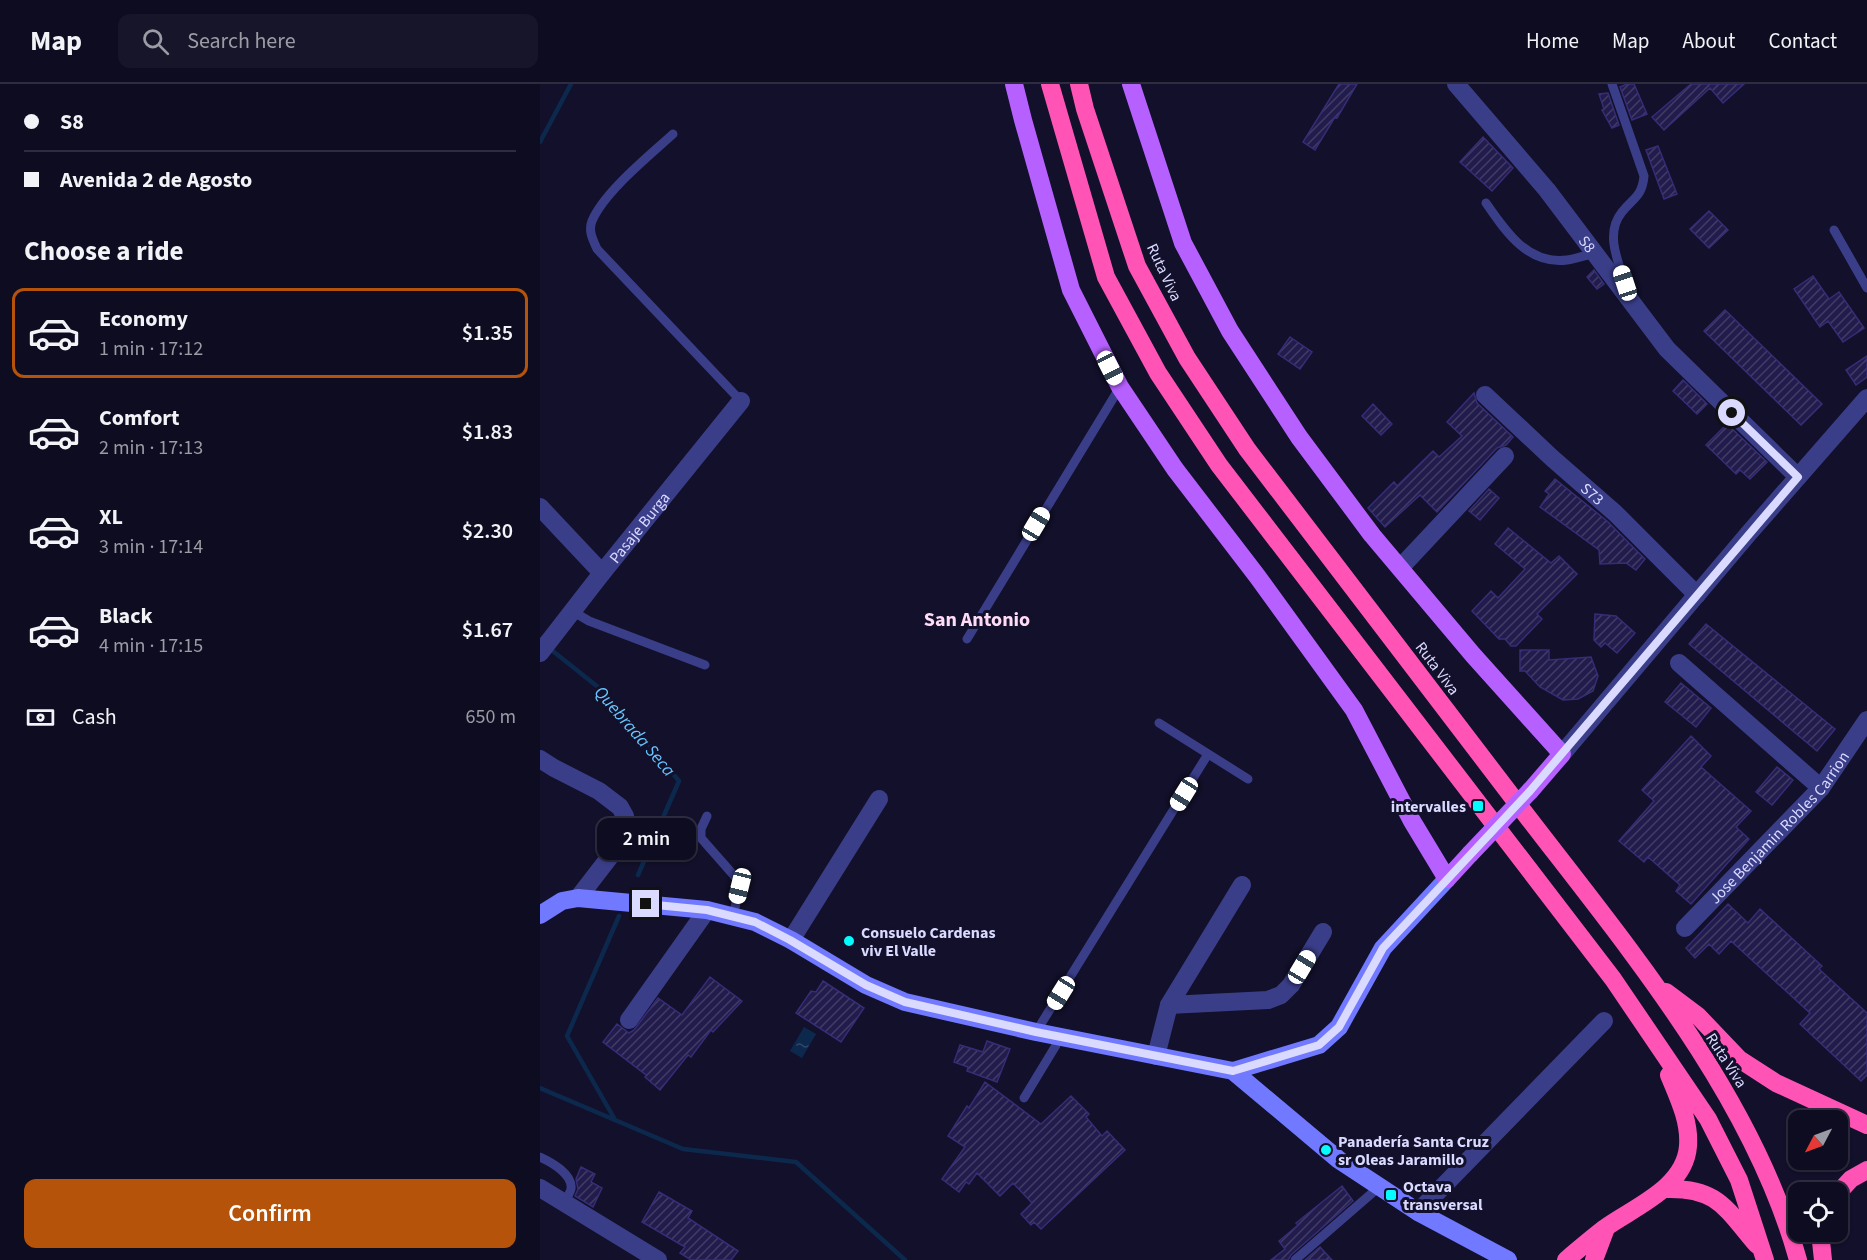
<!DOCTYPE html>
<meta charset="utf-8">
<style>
body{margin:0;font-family:"Source Sans 3",sans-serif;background:#171529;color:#f1f3f6;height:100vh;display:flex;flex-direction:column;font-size:22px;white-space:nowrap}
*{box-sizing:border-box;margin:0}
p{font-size:20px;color:#9b9ba5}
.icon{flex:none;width:33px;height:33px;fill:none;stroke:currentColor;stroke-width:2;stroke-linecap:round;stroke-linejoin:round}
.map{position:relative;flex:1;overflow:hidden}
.side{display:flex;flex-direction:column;background:#0e0c20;width:540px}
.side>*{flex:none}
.top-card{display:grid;align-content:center;height:132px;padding:0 24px;background:#0e0c20}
.needle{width:39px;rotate:229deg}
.controls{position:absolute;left:1248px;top:1026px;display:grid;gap:12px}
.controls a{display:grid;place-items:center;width:60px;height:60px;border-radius:12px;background:#0e0c20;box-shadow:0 2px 4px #0004,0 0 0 2px #2e2c3e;font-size:30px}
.end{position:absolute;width:27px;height:27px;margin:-14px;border:8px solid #dad9ff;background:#111;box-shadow:0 0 0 3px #111}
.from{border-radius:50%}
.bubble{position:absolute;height:42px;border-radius:12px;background:#0e0c20;box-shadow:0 2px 4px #0004,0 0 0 2px #2e2c3e;font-size:20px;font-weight:600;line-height:42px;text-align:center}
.car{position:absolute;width:18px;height:36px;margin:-18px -9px;border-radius:8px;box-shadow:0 0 4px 2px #0007;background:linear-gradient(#fff 24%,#345 0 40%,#fff 0 76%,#345 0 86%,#fff 0)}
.top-card b{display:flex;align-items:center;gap:21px;height:57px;font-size:22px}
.top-card b+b{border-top:2px solid #2e2c3e}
.top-card i{width:15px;height:15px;background:#f1f3f6}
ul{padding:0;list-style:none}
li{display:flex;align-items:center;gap:18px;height:90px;margin:0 12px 9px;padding:0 12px;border:3px solid transparent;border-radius:12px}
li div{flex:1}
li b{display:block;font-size:22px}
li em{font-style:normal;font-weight:600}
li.current{border-color:#b45309}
li>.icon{width:54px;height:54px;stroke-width:1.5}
h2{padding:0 24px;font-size:27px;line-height:72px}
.pay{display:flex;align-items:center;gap:15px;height:66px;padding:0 24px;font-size:22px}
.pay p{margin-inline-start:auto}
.button{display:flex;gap:12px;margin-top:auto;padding:12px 24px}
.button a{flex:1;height:69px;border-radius:12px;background:#b45309;color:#fff;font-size:24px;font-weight:600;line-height:69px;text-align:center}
header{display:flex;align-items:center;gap:36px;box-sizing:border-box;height:84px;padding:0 30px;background:#0e0c20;border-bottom:2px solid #2e2c3e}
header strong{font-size:28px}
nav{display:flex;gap:33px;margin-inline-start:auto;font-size:21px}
.search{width:420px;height:54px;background:#171529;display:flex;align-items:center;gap:15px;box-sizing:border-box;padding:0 21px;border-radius:12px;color:#9b9ba5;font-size:22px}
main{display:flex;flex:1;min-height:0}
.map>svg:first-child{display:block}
</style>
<header>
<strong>Map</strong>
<div class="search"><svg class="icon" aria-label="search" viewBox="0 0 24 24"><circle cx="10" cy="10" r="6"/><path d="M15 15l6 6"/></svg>Search here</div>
<nav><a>Home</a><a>Map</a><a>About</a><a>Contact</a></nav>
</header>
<main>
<section class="side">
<div class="top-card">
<b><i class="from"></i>S8</b>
<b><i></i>Avenida 2 de Agosto</b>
</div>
<h2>Choose a ride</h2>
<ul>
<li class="current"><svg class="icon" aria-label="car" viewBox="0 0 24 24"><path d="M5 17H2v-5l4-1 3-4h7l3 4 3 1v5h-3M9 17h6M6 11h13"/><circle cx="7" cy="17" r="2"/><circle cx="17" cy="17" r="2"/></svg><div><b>Economy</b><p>1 min · 17:12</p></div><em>$1.35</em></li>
<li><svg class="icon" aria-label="car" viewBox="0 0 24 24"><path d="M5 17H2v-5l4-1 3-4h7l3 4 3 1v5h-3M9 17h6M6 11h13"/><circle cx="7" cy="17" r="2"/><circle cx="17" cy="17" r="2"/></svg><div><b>Comfort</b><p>2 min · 17:13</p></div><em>$1.83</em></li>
<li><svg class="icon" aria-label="car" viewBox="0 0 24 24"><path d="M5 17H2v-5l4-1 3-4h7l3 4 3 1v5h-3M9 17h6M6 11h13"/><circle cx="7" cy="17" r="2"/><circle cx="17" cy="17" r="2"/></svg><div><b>XL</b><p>3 min · 17:14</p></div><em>$2.30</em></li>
<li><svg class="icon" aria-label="car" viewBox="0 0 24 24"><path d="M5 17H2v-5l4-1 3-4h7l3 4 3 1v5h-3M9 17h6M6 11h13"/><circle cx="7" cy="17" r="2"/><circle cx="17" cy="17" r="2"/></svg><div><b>Black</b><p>4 min · 17:15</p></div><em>$1.67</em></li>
</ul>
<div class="pay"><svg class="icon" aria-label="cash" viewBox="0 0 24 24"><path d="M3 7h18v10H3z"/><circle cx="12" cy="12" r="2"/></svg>Cash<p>650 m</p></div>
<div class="button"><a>Confirm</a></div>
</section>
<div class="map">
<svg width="1327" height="1176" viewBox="0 0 1327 1176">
<defs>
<pattern id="water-ripples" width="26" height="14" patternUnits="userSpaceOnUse" patternTransform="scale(1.5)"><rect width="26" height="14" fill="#0c294d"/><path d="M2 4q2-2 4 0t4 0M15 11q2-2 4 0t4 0" fill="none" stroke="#2f4768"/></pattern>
<pattern id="building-hatch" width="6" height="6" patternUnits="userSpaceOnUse" patternTransform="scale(1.5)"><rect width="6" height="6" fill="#211c4b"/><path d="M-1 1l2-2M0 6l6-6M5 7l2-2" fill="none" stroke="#413c66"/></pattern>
</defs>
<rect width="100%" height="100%" fill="#12102a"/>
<path fill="url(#water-ripples)" d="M 264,943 L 276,950 L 262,974 L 250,967 Z"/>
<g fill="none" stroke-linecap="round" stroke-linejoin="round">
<path stroke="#0c294d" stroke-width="4.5" d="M 0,58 L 31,0
M 9,564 L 68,611 L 139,697 L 98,791
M 0,1004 L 143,1065 L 256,1078 L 365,1176
M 74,1034 L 27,952 L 79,832"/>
</g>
<path fill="url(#building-hatch)" stroke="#362d77" stroke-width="1.5" d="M 799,0 L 817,0 L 797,34 L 795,33 L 775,66 L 763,58 Z
M 1087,0 L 1094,0 L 1107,30 L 1092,36 L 1080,3 Z
M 1151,0 L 1204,0 L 1183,19 L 1170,4 L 1124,46 L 1112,33 Z
M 1068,9 L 1079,41 L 1072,44 L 1062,26 L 1064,25 L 1059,10 Z
M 943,53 L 973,84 L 952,107 L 920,78 Z
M 1118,62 L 1137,110 L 1124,115 L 1106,66 Z
M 1169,127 L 1188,146 L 1169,164 L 1150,145 Z
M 1054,186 L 1064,200 L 1057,205 L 1047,193 Z
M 1273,192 L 1289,215 L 1299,208 L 1324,244 L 1303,258 L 1288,237 L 1280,243 L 1254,205 Z
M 1185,226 L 1282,320 L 1261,341 L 1164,247 Z
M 750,253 L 772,268 L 760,285 L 738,270 Z
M 1327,272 L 1327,293 L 1316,301 L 1306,286 Z
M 1143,296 L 1167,320 L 1157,330 L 1133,307 Z
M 934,309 L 937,319 L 973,353 L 966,361 L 957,364 L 897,428 L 880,411 L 845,443 L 828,424 L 854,398 L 857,402 L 893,367 L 899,373 L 922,352 L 907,338 Z
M 833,320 L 852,340 L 841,351 L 822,332 Z
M 1187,340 L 1227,378 L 1210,395 L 1200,386 L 1196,390 L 1166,361 Z
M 1015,395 L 1067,437 L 1105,475 L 1096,486 L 1086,479 L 1060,480 L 1059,466 L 1000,423 L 1009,410 L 1005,407 Z
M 949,405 L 959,414 L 940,436 L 929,427 Z
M 968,444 L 1011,479 L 1019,472 L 1037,490 L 997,530 L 1002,535 L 976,562 L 971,562 L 965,555 L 959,555 L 932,527 L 951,507 L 958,514 L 985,485 L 955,460 Z
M 1055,530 L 1076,532 L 1095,549 L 1077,569 L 1065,559 L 1061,563 L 1054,556 Z
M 1166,540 L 1295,645 L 1277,667 L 1149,560 Z
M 980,566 L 1009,566 L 1009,576 L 1051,573 L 1058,592 L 1053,607 L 1038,615 L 1023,616 L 1000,603 L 985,587 L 980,587 Z
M 1141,599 L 1171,624 L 1156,643 L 1125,618 Z
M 1151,652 L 1171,672 L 1161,683 L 1211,727 L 1196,743 L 1209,755 L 1151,820 L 1136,807 L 1140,801 L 1108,773 L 1104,778 L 1079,757 L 1114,717 L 1102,706 Z
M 1237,683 L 1253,696 L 1232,721 L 1216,708 Z
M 1188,820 L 1208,839 L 1220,825 L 1282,882 L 1279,885 L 1327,929 L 1327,991 L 1321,997 L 1260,940 L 1270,929 L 1191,857 L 1179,870 L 1169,860 L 1155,874 L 1146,864 Z
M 170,893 L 202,917 L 173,948 L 171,946 L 151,973 L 148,971 L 120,1006 L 105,993 L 106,991 L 63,958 L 77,940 L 89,949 L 94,946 L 118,914 L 142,931 Z
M 283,897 L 324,924 L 301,958 L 256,929 L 271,907 L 276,908 Z
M 447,957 L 470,965 L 457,998 L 427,987 L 428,983 L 414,978 L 420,961 L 443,968 Z
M 445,998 L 501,1040 L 531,1012 L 549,1030 L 546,1033 L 562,1052 L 567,1047 L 585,1066 L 501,1145 L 494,1138 L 491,1141 L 481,1130 L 492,1119 L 473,1099 L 460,1112 L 437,1089 L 429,1100 L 426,1098 L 419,1108 L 402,1095 L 425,1063 L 408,1052 L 427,1022 L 429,1024 Z
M 41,1083 L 55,1090 L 51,1098 L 62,1104 L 53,1123 L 35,1112 L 38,1105 L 36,1095 Z
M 802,1102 L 813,1117 L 751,1171 L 748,1176 L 731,1176 L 745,1165 L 739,1157 L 758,1141 L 756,1139 Z
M 119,1108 L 152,1127 L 148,1134 L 198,1167 L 191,1176 L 151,1176 L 140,1169 L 145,1163 L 102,1138 Z
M 780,1163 L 792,1176 L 765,1176 Z"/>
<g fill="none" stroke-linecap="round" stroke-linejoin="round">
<path stroke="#3a3e89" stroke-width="9" d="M 1072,0 L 1104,92 C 1102,113 1093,114 1082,128 C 1064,150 1079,179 1086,202
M 133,50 C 109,72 64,108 52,137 C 48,147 53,156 57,165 L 201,317
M 946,119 C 966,148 988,181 1027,176 C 1036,175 1046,171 1055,169
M 1294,146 L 1327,204
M 32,527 L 49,537 L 165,581
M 427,555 L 580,303
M 619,639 L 708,695
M 167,732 L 161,745 L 161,754 L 197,795 L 200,802 L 193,832
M 496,948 L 668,670
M 484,1014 L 521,953
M 0,1073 C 11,1078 33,1090 31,1105 C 30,1109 26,1115 25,1119
M 755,1176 L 839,1103"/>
<g stroke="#3a3e89" stroke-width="18">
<path id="s1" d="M 916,0 L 1007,106 L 1127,265 L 1258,393"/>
<path id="s2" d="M 945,311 L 1012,374 L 1075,429 L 1157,511"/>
<path d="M 0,423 L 62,489"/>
<path d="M 860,484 L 965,372"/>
<path id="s3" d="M 0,569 L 62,489 L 201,317"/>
<path d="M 1139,579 L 1281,704"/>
<path d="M 1022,670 L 1209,449 L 1327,314"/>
<path d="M 0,675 L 14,684 L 59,707 L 80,723 L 85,732 L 86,742 L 82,757 L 38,814"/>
<path id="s4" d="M 1145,844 L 1281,704 L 1327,636"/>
<path d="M 251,856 L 339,715"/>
<path d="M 629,921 L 728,916 L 741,911 L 751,901 L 783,848"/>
<path d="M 89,936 L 167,826"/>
<path d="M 616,972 L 629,921 L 702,801"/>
<path d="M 0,1104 L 118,1176"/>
<path d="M 878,1128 L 1064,937"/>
</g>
<path stroke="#7079ff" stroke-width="18" d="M 0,831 L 22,817 L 38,814 L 167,826 L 215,838 L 251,856 L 326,901 L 365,918 L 496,948 L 693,987 L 799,1076 L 878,1128 L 968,1176
M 693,987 L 779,961 L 799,943 L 843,864 L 907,795"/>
<path stroke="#b660ff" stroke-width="18" d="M 474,0 L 483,36 L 531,206 L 580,303 L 635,385 L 717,492 L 814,626 L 872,737 L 907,795 L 930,770
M 591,0 L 643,159 L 690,247 L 759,353 L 832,451 L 933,571 L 1022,670 L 990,707"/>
<path stroke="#ff54b5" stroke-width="18" d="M 510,0 L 566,193 L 618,289 L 679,381 L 1073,895 L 1168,1035 L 1199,1096 L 1225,1176
M 539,0 L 545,25 L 597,182 L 647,274 L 707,365 C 798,485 889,604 980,723 C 1084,859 1212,1009 1258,1176
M 1126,908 L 1158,932 L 1199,975 L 1236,999 L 1327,1041
M 1125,1105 C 1178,1103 1186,1125 1217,1161
M 1298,1109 L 1311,1095 L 1327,1086
M 1280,1148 L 1283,1176
M 1026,1176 C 1039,1165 1052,1154 1065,1144 C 1094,1123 1145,1104 1148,1062 C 1150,1037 1138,1013 1129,991
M 1054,1176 L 1066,1144"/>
<path stroke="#b660ff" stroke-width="18" d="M 930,770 L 990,707"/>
</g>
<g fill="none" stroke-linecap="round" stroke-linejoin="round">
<path stroke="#dad9ff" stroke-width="8" d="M 106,820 L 167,826 L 215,838 L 250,856 L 326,901 L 365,918 L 496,948 L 693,987 L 779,961 L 799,943 L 843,864 L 990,707 L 1258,393 L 1192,329"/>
</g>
<g fill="#05fcff" stroke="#12102a" stroke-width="2">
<rect x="932" y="716" width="12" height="12" rx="3"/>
<circle cx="309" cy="857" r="6"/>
<circle cx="786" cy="1066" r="6"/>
<rect x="845" y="1105" width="12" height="12" rx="3"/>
</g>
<g text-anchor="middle" stroke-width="6" stroke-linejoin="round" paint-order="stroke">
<g font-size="16" fill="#dad9ff" stroke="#12102a">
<text dy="6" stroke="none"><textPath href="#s1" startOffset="207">S8</textPath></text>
<text transform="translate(625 188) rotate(65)" y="6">Ruta Viva</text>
<text dy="6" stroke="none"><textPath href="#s2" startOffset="146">S73</textPath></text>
<text dy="6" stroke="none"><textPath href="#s3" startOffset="160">Pasaje Burga</textPath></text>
<text transform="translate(898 584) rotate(53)" y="6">Ruta Viva</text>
<text dy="6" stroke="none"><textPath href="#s4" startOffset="138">Jose Benjamin Robles Carrion</textPath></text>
<text transform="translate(1187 976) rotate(57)" y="6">Ruta Viva</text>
</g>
<g font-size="16" font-weight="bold" fill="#dad9ff" stroke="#12102a" text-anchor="start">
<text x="926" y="728" text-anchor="end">intervalles</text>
<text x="321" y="854">Consuelo Cardenas<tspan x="321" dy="18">viv El Valle</tspan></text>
<text x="798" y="1063">Panadería Santa Cruz<tspan x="798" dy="18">sr Oleas Jaramillo</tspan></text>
<text x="863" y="1108">Octava<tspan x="863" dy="18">transversal</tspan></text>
</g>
<g font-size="18" font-style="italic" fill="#67c6ff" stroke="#12102a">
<text transform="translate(95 647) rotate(49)" y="6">Quebrada Seca</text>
</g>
<g font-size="20" font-weight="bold" fill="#ffdbf5" stroke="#12102a">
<text x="437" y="542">San Antonio</text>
</g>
</g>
</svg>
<div class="controls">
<a><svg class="needle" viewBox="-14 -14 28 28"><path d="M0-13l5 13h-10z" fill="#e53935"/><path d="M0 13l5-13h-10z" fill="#9b9ba5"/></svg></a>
<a><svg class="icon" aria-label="locate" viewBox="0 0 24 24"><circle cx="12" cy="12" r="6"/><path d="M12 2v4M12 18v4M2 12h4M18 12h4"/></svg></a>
</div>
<i class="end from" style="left:1192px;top:329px"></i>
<i class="end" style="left:106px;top:820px"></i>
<div class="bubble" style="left:57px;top:734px;width:99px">2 min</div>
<i class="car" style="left:1085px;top:199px;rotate:342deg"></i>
<i class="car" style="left:570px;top:284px;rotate:153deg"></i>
<i class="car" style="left:496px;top:440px;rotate:31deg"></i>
<i class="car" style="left:644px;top:710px;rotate:212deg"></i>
<i class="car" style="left:200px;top:802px;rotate:194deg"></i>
<i class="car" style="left:762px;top:883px;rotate:31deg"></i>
<i class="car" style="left:521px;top:909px;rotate:212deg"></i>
</div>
</main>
